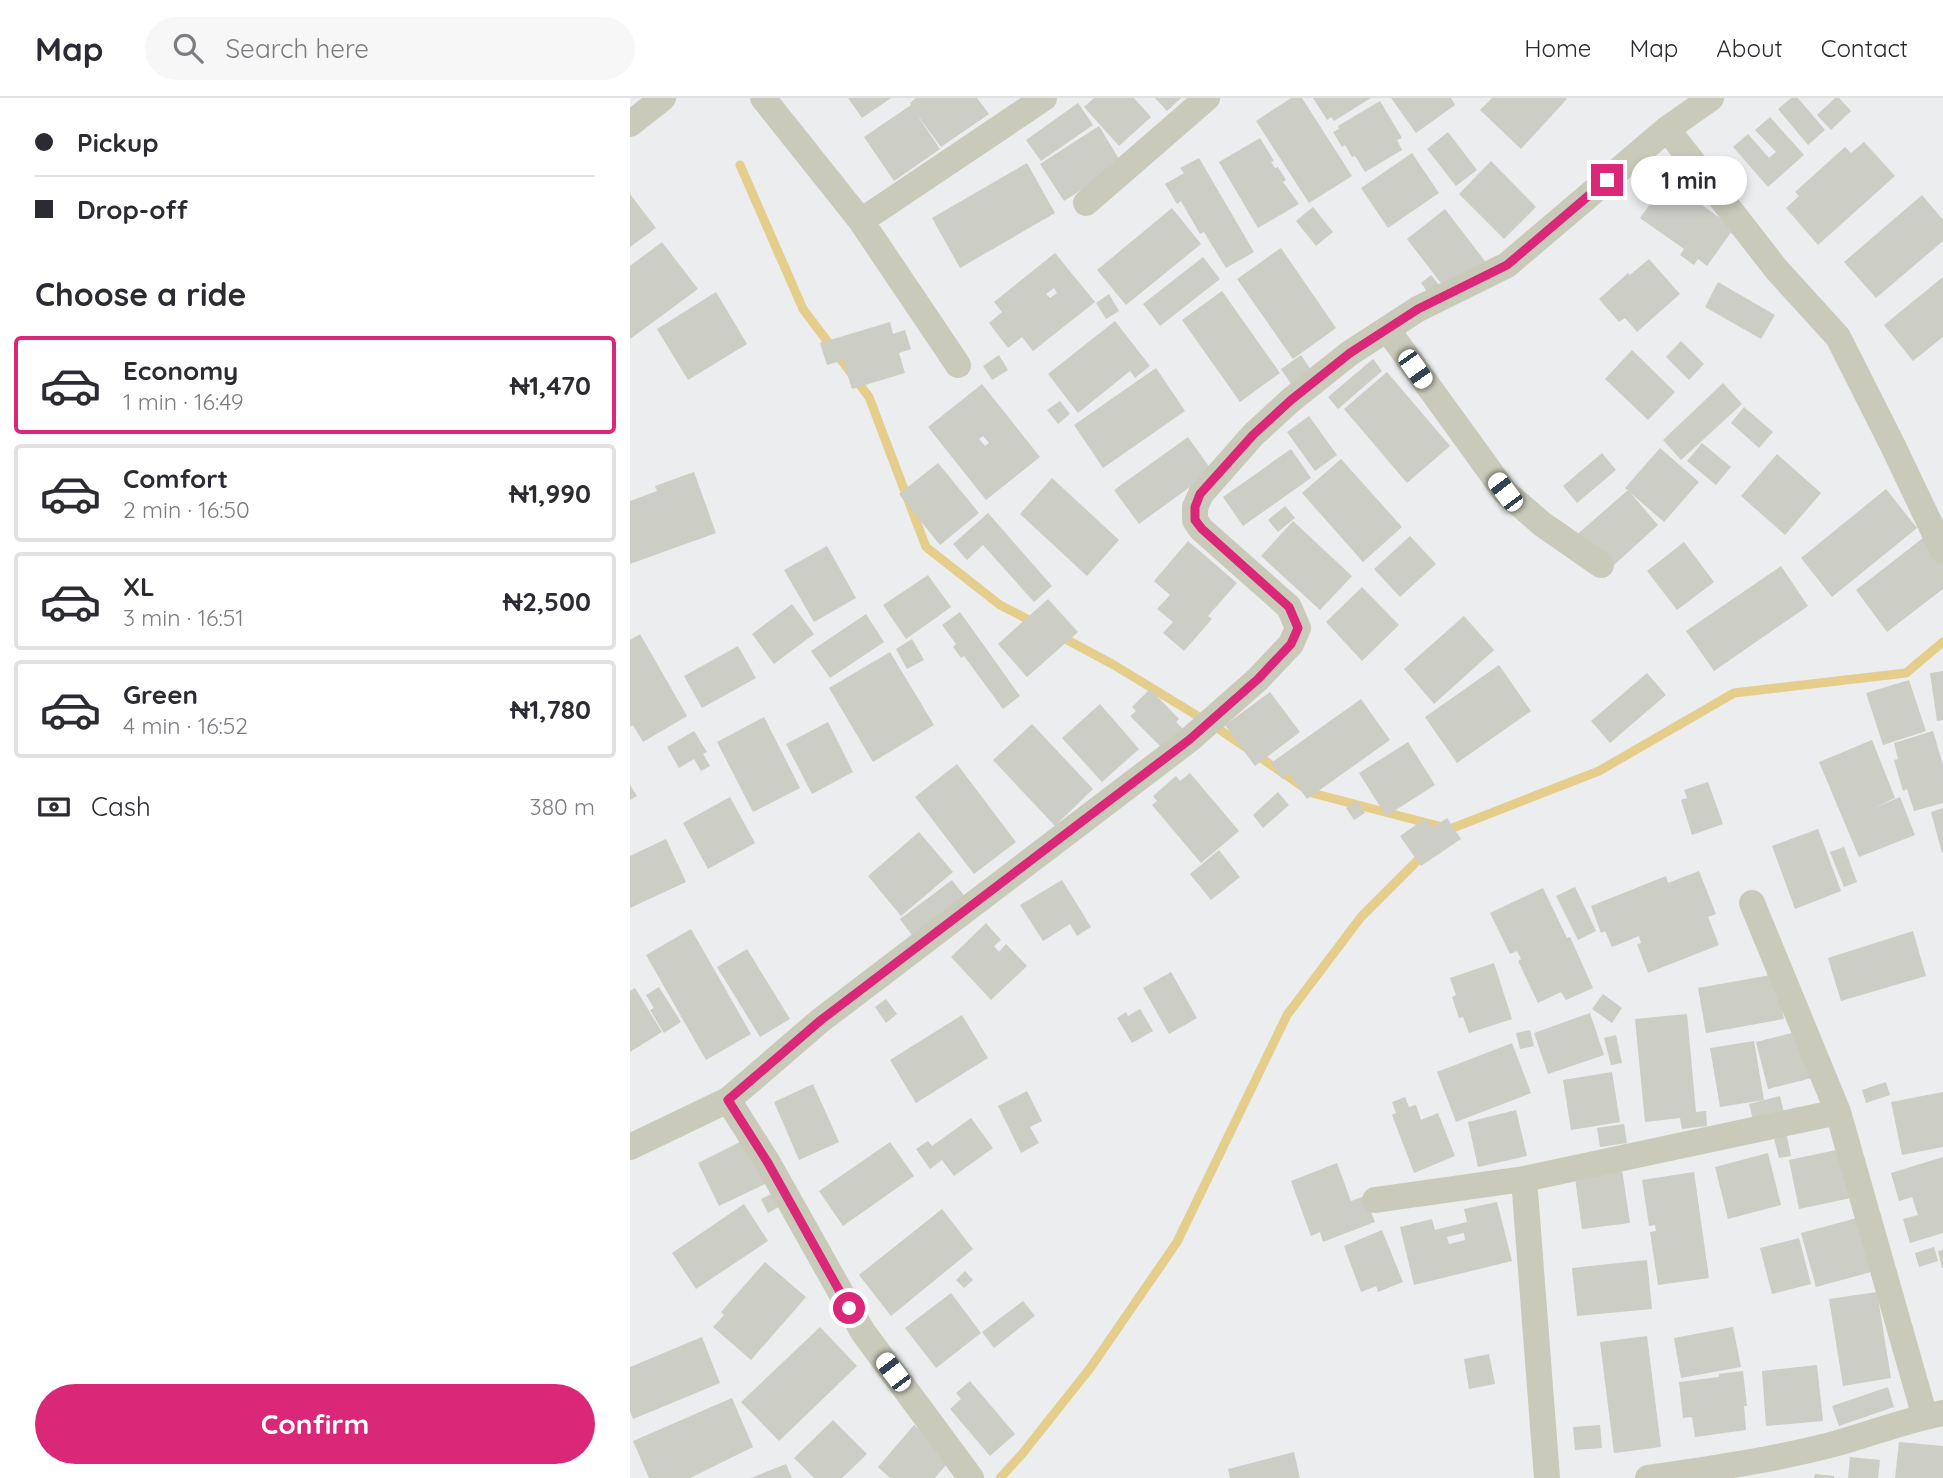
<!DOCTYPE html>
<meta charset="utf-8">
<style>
body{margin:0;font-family:Quicksand,sans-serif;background:#f7f7f7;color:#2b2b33;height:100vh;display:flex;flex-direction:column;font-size:26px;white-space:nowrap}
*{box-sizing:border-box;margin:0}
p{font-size:23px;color:#7c7c81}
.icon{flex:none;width:38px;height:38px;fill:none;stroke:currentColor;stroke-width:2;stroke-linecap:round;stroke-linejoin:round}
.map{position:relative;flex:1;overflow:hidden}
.details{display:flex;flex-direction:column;background:#fff;width:630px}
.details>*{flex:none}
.banner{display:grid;align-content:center;height:154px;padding:0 35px;background:#fff}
.end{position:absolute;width:32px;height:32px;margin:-16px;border:9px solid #db2777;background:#fff;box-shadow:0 0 0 4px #fff}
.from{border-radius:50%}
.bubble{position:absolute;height:49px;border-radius:24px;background:#fff;box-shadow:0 4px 10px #0003;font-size:23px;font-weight:700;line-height:49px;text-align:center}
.car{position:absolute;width:21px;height:42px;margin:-21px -10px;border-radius:9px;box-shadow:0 0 5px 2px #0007;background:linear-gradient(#fff 24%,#345 0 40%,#fff 0 76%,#345 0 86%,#fff 0)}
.banner b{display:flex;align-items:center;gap:24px;height:66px;font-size:26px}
.banner b+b{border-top:2px solid #e1e1e2}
.banner i{width:18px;height:18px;background:#2b2b33}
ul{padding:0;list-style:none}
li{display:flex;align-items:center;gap:21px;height:98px;margin:0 14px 10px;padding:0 21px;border:4px solid #e1e1e2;border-radius:7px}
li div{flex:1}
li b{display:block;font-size:26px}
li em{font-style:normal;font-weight:700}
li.selected{border-color:#db2777}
li>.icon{width:63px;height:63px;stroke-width:1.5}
h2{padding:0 35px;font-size:32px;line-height:84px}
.pay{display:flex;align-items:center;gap:18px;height:77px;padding:0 35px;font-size:26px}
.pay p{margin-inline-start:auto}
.action{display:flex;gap:14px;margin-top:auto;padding:14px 35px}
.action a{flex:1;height:80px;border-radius:42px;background:#db2777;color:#fff;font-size:28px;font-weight:700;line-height:80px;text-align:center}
header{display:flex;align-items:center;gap:42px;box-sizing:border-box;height:98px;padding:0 35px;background:#fff;border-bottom:2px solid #e1e1e2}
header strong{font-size:33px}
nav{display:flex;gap:38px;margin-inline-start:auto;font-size:24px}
.search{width:490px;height:63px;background:#f7f7f7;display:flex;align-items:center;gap:18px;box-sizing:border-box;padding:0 24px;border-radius:38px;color:#7c7c81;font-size:26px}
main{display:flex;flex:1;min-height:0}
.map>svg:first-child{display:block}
</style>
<header>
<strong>Map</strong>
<div class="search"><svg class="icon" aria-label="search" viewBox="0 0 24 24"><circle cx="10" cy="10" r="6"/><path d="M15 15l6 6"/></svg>Search here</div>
<nav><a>Home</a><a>Map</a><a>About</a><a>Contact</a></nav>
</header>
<main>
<section class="details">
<div class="banner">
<b><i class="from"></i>Pickup</b>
<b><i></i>Drop-off</b>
</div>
<h2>Choose a ride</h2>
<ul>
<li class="selected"><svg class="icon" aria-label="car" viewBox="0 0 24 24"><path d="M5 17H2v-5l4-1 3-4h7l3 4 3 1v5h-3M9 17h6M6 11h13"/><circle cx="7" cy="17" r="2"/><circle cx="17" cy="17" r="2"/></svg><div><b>Economy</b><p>1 min · 16:49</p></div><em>₦1,470</em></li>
<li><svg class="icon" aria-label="car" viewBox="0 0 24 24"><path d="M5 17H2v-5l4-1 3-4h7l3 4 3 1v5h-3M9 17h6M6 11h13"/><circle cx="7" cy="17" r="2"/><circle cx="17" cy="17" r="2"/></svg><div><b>Comfort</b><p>2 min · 16:50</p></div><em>₦1,990</em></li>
<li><svg class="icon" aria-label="car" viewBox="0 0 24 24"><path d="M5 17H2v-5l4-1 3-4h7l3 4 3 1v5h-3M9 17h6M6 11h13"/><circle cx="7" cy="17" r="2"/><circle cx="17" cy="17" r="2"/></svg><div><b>XL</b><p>3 min · 16:51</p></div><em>₦2,500</em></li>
<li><svg class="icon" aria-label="car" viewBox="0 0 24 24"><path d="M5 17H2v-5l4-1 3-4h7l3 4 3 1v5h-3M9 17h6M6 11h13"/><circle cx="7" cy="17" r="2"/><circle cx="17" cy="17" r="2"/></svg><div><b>Green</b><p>4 min · 16:52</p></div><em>₦1,780</em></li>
</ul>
<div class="pay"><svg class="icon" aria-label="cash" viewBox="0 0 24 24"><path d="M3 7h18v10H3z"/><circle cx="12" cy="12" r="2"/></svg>Cash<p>380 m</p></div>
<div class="action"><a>Confirm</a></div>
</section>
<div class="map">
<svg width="1313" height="1380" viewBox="0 0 1313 1380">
<rect width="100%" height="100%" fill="#ebedee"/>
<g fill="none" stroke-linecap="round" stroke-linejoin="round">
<path stroke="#e5cd8b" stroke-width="9" d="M 110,67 L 173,211 L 239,299 L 296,449 L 370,507 L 405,525
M 430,538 L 484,567 L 589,631 L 682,695 L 820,731 L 969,673 L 1104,595 L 1276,575 L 1313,544
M 370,1380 L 392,1356 L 461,1269 L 547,1144 L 657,917 L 731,819 L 795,755"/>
</g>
<path fill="#cccdc5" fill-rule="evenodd" d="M 218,0 L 261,0 L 232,20 Z
M 286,0 L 347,0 L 359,16 L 311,49 L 285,14 L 310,51 L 264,83 L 234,39 L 281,7 L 280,5 Z
M 464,0 L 504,0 L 521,19 L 489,48 L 454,9 Z
M 525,0 L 551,0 L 537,13 Z
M 661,0 L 672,0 L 722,78 L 679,105 L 626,23 Z
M 683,0 L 741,0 L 704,23 L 701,19 L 697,22 Z
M 761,0 L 821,0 L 825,7 L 786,35 Z
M 862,0 L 935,0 L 937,1 L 891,51 L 850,12 Z
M 1161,0 L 1168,0 L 1195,32 L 1178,47 L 1148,11 Z
M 1205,0 L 1209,0 L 1221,13 L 1201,32 L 1187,17 Z
M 750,3 L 772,40 L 767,42 L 772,52 L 735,74 L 725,58 L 722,59 L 715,47 L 712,49 L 703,34 L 709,31 L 708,28 Z
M 448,5 L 463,27 L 411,63 L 396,42 Z
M 1140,19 L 1174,57 L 1138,89 L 1103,49 L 1118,36 L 1139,60 L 1146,54 L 1125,32 Z
M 469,28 L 492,66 L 434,103 L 410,66 Z
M 818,34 L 847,72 L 826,88 L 797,51 Z
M 630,40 L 644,63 L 641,64 L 645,70 L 648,69 L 656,82 L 653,84 L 669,106 L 628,130 L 589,64 Z
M 1234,44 L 1265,78 L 1188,147 L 1156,110 L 1169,98 L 1165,94 L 1215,49 L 1221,55 Z
M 782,55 L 809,95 L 758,130 L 731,90 Z
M 569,60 L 624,154 L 596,170 L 574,134 L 570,136 L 551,103 L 547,106 L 535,86 L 554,75 L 550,70 Z
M 861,63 L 906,109 L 874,141 L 829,96 Z
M 397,65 L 425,115 L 330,170 L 302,120 Z
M 1037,82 L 1104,130 L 1077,168 L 1068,161 L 1064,167 L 1050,157 L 1054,151 L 1010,120 Z
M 0,96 L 26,130 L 0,149 Z
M 1292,97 L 1313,122 L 1313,143 L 1246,200 L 1214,164 Z
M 683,109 L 703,134 L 686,148 L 666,123 Z
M 542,110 L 571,146 L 496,207 L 467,172 Z
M 815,111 L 855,163 L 817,193 L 777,141 Z
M 32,144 L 68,191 L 0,241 L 0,168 Z
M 651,150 L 706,230 L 663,261 L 607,181 Z
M 425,155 L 465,204 L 403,253 L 392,239 L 378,250 L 359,225 L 372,214 L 364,204 ZM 424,190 L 427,195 L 420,200 L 416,196 Z
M 573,159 L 590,181 L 530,228 L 513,206 Z
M 1019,161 L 1050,196 L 1007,234 L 995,220 L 989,224 L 969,201 L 998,175 L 1000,177 Z
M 801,177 L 817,197 L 806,206 L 791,185 Z
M 1313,179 L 1313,239 L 1283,263 L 1254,227 Z
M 1088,184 L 1145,217 L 1131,241 L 1075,209 Z
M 592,193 L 650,275 L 610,304 L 552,222 Z
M 86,194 L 117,246 L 58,282 L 27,231 Z
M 479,196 L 489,213 L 476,221 L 466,205 Z
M 485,223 L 520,268 L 505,280 L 500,273 L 448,315 L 418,276 Z
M 260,224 L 263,236 L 275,232 L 281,251 L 269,255 L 275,275 L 222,291 L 213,262 L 197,267 L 190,245 Z
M 1051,243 L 1074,266 L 1059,282 L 1036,259 Z
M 1002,252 L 1045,294 L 1018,322 L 975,281 Z
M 369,257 L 378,272 L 362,282 L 353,268 Z
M 671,257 L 681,272 L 661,286 L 651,271 Z
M 743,261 L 752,273 L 708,311 L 698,299 Z
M 526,270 L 555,313 L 473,370 L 444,327 Z
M 757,274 L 820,348 L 777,385 L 714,311 Z
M 1093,285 L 1112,306 L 1051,362 L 1033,342 Z
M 352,286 L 410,359 L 356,402 L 298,329 ZM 353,338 L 359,345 L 355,348 L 349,341 Z
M 430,303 L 440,316 L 428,326 L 417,312 Z
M 1114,309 L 1143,334 L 1129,350 L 1101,325 Z
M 679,318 L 707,357 L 685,373 L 657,334 Z
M 558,339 L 582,373 L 509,426 L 484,392 Z
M 1072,345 L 1101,369 L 1086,387 L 1057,363 Z
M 1030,350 L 1069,384 L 1034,424 L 995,390 Z
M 661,351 L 681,380 L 613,428 L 593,399 Z
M 972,355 L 986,372 L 947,405 L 933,388 Z
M 1147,356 L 1191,395 L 1155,437 L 1111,398 Z
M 711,361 L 772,429 L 733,464 L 672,395 Z
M 308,365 L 349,415 L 310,447 L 269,396 Z
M 64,374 L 86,435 L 0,466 L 0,403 L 27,393 L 25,388 Z
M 422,380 L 489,442 L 457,478 L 390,416 Z
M 1256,391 L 1287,430 L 1202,499 L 1171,460 Z
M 998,392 L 1028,427 L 974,476 L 943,440 Z
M 655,408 L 665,420 L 648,434 L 638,422 Z
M 358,415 L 422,488 L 404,504 L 353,447 L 337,462 L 323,446 Z
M 663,423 L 722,478 L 690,512 L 631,458 Z
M 780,438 L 806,466 L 770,499 L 744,471 Z
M 1293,440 L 1313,466 L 1313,491 L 1257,534 L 1226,492 Z
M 558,443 L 607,485 L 578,518 L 582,521 L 554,553 L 533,535 L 543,524 L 527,511 L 540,497 L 524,483 Z
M 1054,444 L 1084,484 L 1047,512 L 1017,473 Z
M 197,448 L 226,500 L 184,524 L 154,472 Z
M 1151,468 L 1178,508 L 1084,573 L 1056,533 Z
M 298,477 L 321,509 L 276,541 L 253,507 Z
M 732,489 L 769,527 L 732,563 L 696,524 Z
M 418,501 L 448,534 L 397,579 L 368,546 Z
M 162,506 L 184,536 L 144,566 L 122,536 Z
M 330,514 L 390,598 L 373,611 L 334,558 L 331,560 L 323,549 L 326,546 L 312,527 Z
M 236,516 L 254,544 L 200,580 L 181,553 Z
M 834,518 L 864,552 L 804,606 L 774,571 Z
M 10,536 L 57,618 L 13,644 L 3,627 L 1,629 L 0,626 L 0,542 Z
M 282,541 L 294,562 L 277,571 L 266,551 Z
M 108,548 L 126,580 L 72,610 L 54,578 Z
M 260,554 L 304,627 L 243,664 L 199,590 Z
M 869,567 L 901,613 L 827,665 L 795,619 Z
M 1313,573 L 1313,622 L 1307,623 L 1300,575 Z
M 1017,575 L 1036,597 L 980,645 L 961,623 Z
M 1279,582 L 1296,633 L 1253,647 L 1236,595 Z
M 520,591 L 549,621 L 546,624 L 555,633 L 535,653 L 500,618 L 506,613 L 502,609 Z
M 640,594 L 670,634 L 625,668 L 595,627 Z
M 731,601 L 760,642 L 677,701 L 659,676 L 652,681 L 641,665 Z
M 470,606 L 509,651 L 472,684 L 432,640 Z
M 134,619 L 170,690 L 123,714 L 87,644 Z
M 198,624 L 223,674 L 182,696 L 156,646 Z
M 402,626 L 463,691 L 425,728 L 363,662 Z
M 64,633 L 77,654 L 73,656 L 80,668 L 71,673 L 64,661 L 49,670 L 37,649 Z
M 1303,633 L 1313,667 L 1313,705 L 1284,713 L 1277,691 L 1273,693 L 1264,662 L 1268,661 L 1264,645 Z
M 1242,642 L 1265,700 L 1244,710 L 1270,699 L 1285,737 L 1229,759 L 1189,664 Z
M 778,644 L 805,687 L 756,718 L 729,675 Z
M 327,666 L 386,744 L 344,776 L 285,699 Z
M 560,675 L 609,733 L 571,765 L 522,707 L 527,703 L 523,698 L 546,678 L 550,683 Z
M 1078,684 L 1093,726 L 1062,737 L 1051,702 L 1057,700 L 1054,692 Z
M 0,687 L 7,698 L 0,702 Z
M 648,694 L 659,707 L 633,730 L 623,717 Z
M 100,699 L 125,745 L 78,771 L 53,725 Z
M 727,703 L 735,715 L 724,722 L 716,710 Z
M 1313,710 L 1313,754 L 1312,755 L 1301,714 Z
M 796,720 L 802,730 L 817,720 L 831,741 L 791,768 L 770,738 Z
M 1188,731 L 1211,793 L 1165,811 L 1142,748 Z
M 289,734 L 323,774 L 271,818 L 238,778 Z
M 36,741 L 56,784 L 0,810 L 0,758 Z
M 1214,749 L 1227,784 L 1214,789 L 1200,754 Z
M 589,752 L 610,779 L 581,802 L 560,776 Z
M 1069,773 L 1086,816 L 1078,819 L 1089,847 L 1018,875 L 1007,846 L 1011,845 L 1009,838 L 982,849 L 975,833 L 971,835 L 961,808 L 1036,778 L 1038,785 Z
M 322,782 L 336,800 L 284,840 L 270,821 Z
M 432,782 L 461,829 L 447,838 L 440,826 L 413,843 L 390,807 Z
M 945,789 L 966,833 L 948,842 L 926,798 Z
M 913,790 L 937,840 L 940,839 L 963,890 L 936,902 L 931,894 L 908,905 L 888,863 L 891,861 L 887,853 L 880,856 L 860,815 Z
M 356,825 L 371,842 L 364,848 L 369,854 L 376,846 L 397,868 L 361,902 L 321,859 Z
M 61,831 L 121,936 L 76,962 L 16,857 Z
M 1283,833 L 1296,878 L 1211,903 L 1198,860 Z
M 117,851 L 160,921 L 130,939 L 87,869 Z
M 864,865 L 882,921 L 839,935 L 833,919 L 829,920 L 822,899 L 826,897 L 820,880 Z
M 541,874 L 567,920 L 539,936 L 513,890 Z
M 1146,876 L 1154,921 L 1076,935 L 1068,890 Z
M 29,889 L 51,924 L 34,935 L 20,912 L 24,910 L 16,897 Z
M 5,890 L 32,934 L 0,954 L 0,893 Z
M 973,896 L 992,910 L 982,925 L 962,911 Z
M 256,901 L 267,916 L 256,925 L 245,909 Z
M 510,911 L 523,933 L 502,945 L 487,920 L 496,914 L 498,918 Z
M 960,915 L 974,957 L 918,976 L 904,935 Z
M 1057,916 L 1066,1014 L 1076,1013 L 1077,1028 L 1052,1031 L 1050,1020 L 1015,1024 L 1005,921 Z
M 332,917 L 358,960 L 286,1005 L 260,962 Z
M 900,932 L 904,948 L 890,951 L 886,935 Z
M 1170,933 L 1182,980 L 1138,991 L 1126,944 Z
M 986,937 L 992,965 L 981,967 L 974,940 Z
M 1124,943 L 1134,1002 L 1090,1009 L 1080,950 Z
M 882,945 L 901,995 L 826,1024 L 807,974 Z
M 982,974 L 990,1024 L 941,1032 L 933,982 Z
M 1256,984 L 1260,997 L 1236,1005 L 1232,992 Z
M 183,986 L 209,1044 L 169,1062 L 144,1004 Z
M 397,993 L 412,1023 L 400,1029 L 409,1045 L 391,1055 L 368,1008 Z
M 1313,994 L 1313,1049 L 1272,1057 L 1261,1004 Z
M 1150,998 L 1154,1015 L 1123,1022 L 1119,1006 Z
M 775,999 L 779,1009 L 786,1007 L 791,1022 L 808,1015 L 825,1058 L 784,1075 L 762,1017 L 766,1015 L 762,1004 Z
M 886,1012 L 897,1058 L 848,1069 L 838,1024 Z
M 341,1020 L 363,1050 L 324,1078 L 312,1062 L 300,1071 L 286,1051 L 298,1043 L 302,1048 Z
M 994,1026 L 997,1045 L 970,1049 L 967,1030 Z
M 1156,1033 L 1161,1058 L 1149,1060 L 1143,1036 Z
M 116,1041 L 137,1085 L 89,1108 L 68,1065 Z
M 260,1044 L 284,1078 L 213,1128 L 189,1093 Z
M 1225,1048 L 1235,1097 L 1169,1111 L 1159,1062 Z
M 1138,1055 L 1151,1107 L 1098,1121 L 1085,1069 Z
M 1313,1059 L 1313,1135 L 1280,1145 L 1273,1121 L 1288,1117 L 1282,1099 L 1269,1103 L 1261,1075 Z
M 707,1065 L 721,1103 L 735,1098 L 745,1124 L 693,1144 L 690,1134 L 681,1138 L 661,1083 Z
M 992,1072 L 1000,1125 L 952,1131 L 945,1080 Z
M 1064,1074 L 1079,1180 L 1028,1187 L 1020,1134 L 1026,1133 L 1025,1127 L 1019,1128 L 1012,1082 Z
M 150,1092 L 156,1105 L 138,1115 L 131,1101 Z
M 867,1104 L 882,1163 L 784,1187 L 770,1129 L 802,1121 L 805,1132 L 837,1124 L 834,1111 ZM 834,1135 L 835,1142 L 819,1146 L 817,1139 Z
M 114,1106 L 138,1143 L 66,1191 L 42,1155 Z
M 312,1111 L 343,1151 L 261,1218 L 229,1177 Z
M 1227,1120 L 1241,1174 L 1186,1189 L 1171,1135 Z
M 752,1132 L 773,1184 L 748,1194 L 746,1188 L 731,1194 L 714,1148 Z
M 1169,1140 L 1181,1186 L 1142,1196 L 1130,1150 Z
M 1304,1149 L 1308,1163 L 1289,1169 L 1285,1155 Z
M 1313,1152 L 1313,1170 L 1312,1170 L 1308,1153 Z
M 1017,1162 L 1022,1211 L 947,1218 L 942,1170 Z
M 135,1164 L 176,1199 L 121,1262 L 83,1229 L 94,1217 L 91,1214 Z
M 335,1173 L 343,1182 L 334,1190 L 326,1182 Z
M 1247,1194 L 1261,1280 L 1213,1288 L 1199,1201 Z
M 321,1195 L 351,1235 L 306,1270 L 275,1230 Z
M 393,1203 L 405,1218 L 364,1250 L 352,1234 Z
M 190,1229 L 227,1268 L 149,1343 L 111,1304 Z
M 1103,1229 L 1111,1269 L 1051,1280 L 1044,1240 Z
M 1017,1238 L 1031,1349 L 984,1355 L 970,1244 Z
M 72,1239 L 90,1285 L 3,1321 L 0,1313 L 0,1269 Z
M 859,1256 L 865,1286 L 839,1291 L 834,1261 Z
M 1187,1267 L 1193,1323 L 1136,1328 L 1132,1273 Z
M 1113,1273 L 1117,1308 L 1114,1308 L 1116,1332 L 1065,1339 L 1062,1319 L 1053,1320 L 1049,1284 L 1089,1279 L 1089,1276 Z
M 340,1283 L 385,1336 L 360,1358 L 320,1311 L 331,1301 L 326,1295 Z
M 1258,1289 L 1264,1309 L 1209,1328 L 1202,1308 Z
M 102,1300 L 123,1349 L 60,1380 L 19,1380 L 3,1343 Z
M 203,1322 L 237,1356 L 212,1380 L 184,1380 L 164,1360 Z
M 284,1327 L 322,1360 L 305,1380 L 260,1380 L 248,1369 Z
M 970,1327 L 972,1350 L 945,1352 L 943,1329 Z
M 1269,1344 L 1313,1348 L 1313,1380 L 1265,1380 Z
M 664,1354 L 670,1380 L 600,1380 L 598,1371 Z
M 1220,1359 L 1250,1362 L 1248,1380 L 1218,1380 Z
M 156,1366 L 162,1380 L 121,1380 Z
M 1185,1376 L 1204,1378 L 1204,1380 L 1184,1380 Z"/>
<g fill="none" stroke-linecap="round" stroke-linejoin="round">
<path stroke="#cacaba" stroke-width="26" d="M 133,0 L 231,123 L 328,267
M 0,26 L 33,0
M 1037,31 L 1147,172 L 1208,239 L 1263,348 L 1313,453
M 456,105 L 577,0
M 231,123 L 414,0
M 757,231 L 875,394 L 912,426 L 971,467
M 1122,805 L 1208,1014 L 1295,1319
M 98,1002 L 138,1065 L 233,1234 L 341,1380
M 0,1049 L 98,1002 L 191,922 L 559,642 L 628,581 L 661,546 L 668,530 L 659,509 L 571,431 L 565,422 L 565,409 L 571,396 L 623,337 L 661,302 L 720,255 L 788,211 L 877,167 L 1037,31 L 1081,0
M 894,1081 L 917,1380
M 745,1102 L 894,1081 L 1208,1014
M 1018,1380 C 1080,1371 1143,1362 1204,1346 C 1240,1336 1276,1322 1313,1315"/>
</g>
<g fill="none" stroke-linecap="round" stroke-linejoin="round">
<path stroke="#db2777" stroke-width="9" d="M 219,1210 L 138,1065 L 98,1002 L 191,922 L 559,642 L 628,581 L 661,546 L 668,530 L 659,509 L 572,431 L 565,422 L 565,409 L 570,396 L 623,337 L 661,302 L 720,255 L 788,211 L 877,167 L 977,82"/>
</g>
</svg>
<i class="end from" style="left:219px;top:1210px"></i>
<i class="end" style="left:977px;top:82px"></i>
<div class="bubble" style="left:1001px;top:58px;width:116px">1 min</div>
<i class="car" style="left:785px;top:271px;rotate:145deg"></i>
<i class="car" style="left:875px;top:394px;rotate:323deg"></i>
<i class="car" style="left:263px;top:1274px;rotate:323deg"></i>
</div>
</main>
